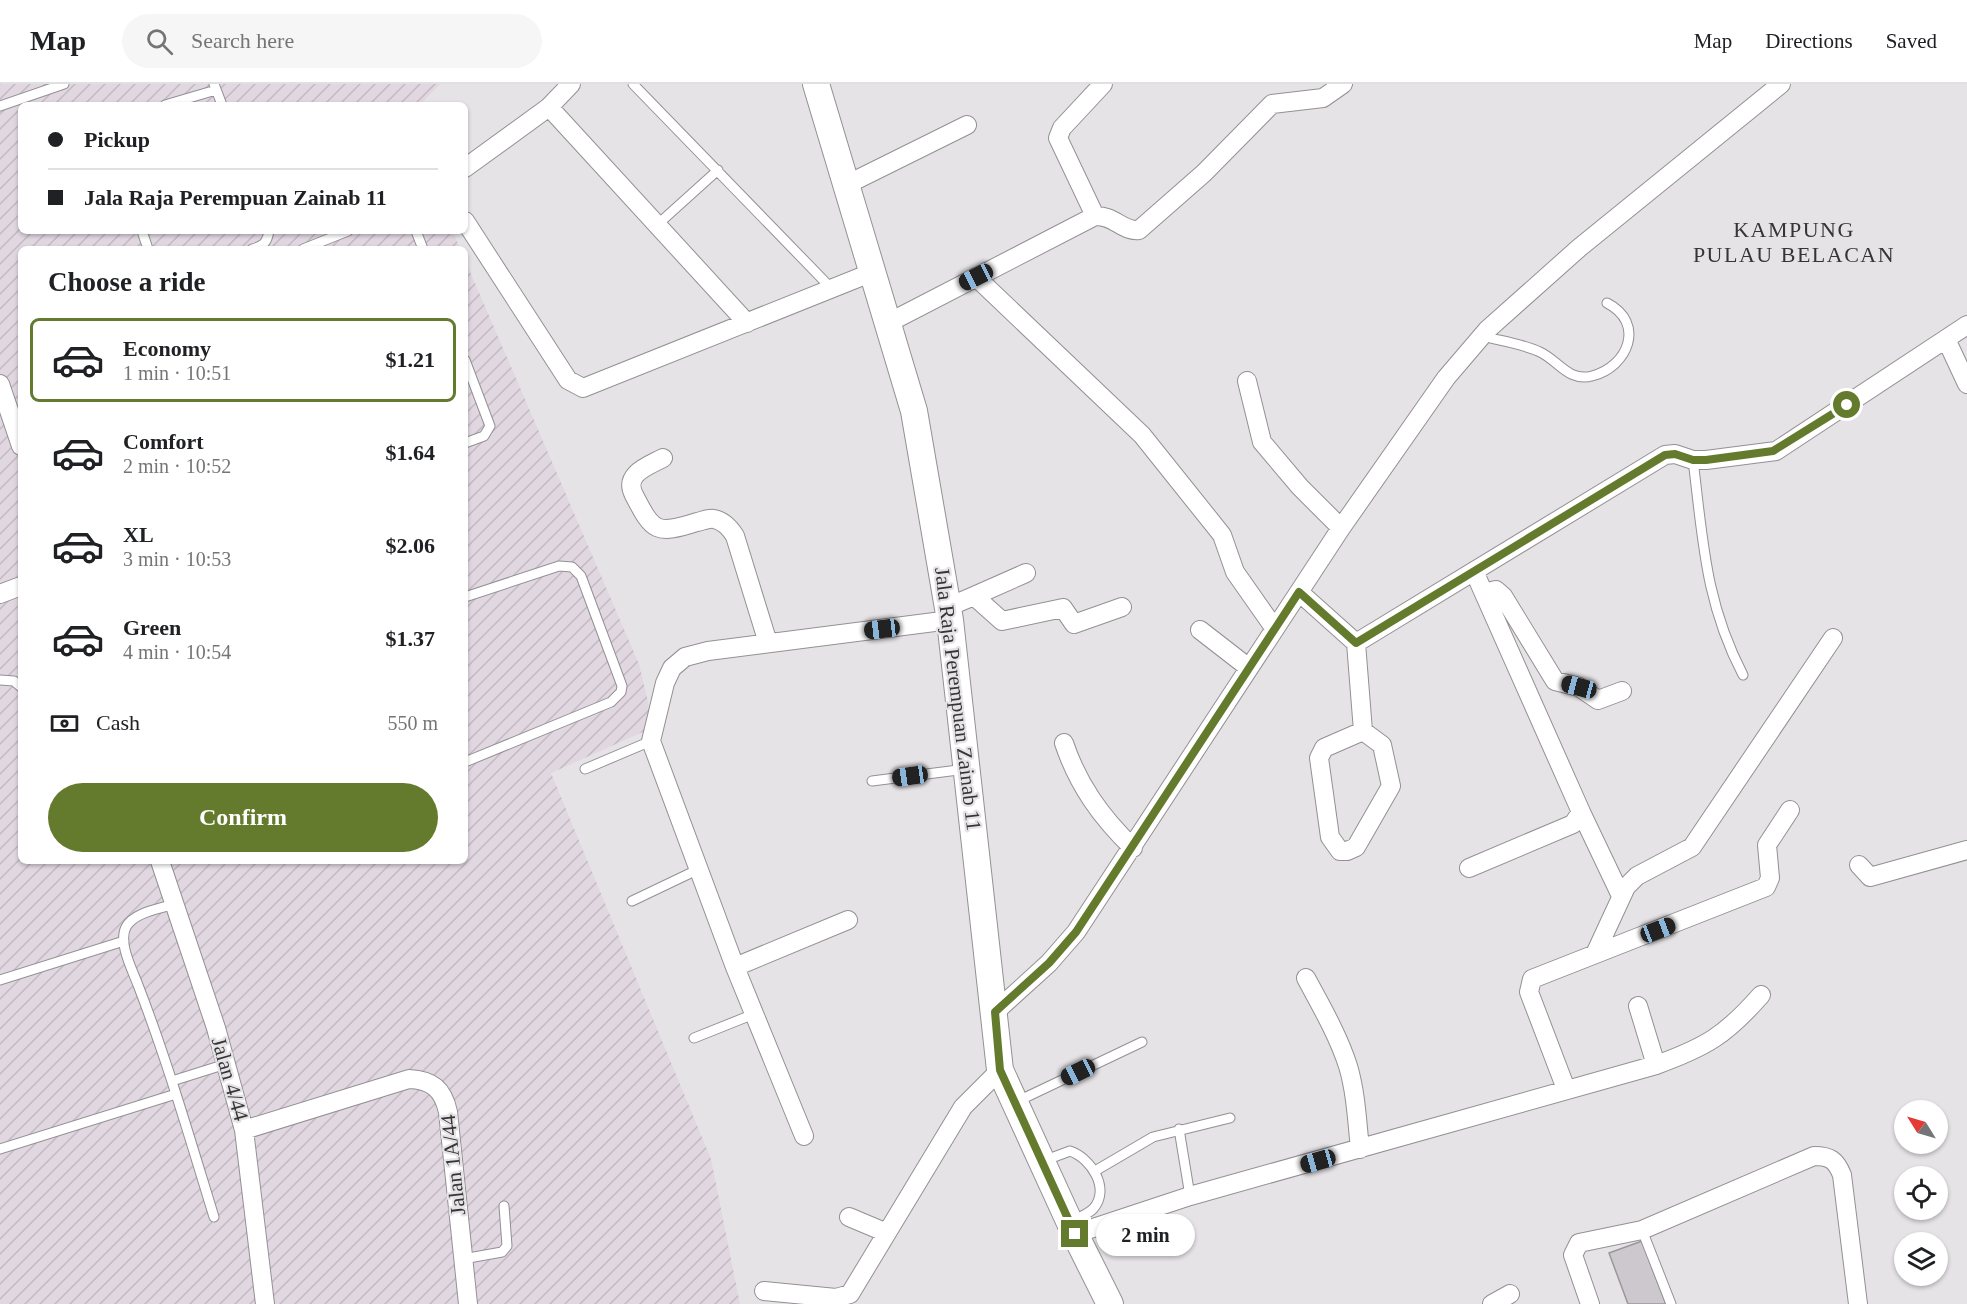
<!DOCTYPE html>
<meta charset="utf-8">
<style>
body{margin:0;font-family:Georgia,serif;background:#f6f6f6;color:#202124;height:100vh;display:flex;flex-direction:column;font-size:22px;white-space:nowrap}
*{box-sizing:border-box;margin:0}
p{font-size:20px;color:#757577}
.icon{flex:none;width:33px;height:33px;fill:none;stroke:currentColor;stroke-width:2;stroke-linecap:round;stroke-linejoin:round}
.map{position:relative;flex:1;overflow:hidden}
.side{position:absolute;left:18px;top:162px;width:450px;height:618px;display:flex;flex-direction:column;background:#fff;border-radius:9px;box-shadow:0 2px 4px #0004}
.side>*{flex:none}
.top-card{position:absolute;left:18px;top:18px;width:450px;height:132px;border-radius:9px;box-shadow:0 2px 4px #0004;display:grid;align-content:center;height:132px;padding:0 30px;background:#fff}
.needle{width:39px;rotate:307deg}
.fabs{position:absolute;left:1894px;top:1016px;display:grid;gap:12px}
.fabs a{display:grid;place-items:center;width:54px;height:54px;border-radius:50%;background:#fff;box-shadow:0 2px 4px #0004;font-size:30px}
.end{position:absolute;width:27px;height:27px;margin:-14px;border:8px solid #647a2c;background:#fff;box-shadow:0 0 0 3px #fff}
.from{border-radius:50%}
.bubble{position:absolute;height:42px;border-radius:21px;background:#fff;box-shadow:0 2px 4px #0004;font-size:20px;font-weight:700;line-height:42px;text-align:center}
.car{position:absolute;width:18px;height:36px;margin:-18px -9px;border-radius:8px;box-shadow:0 0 4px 2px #0007;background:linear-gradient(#222 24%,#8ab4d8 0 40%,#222 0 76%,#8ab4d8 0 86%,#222 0)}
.top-card b{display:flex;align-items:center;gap:21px;height:57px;font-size:22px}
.top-card b+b{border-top:2px solid #e0e0e0}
.top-card i{width:15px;height:15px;background:#202124}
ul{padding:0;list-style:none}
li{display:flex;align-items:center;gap:18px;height:84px;margin:0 12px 9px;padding:0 18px;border:3px solid transparent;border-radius:9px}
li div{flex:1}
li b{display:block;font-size:22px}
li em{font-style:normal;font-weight:700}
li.current{border-color:#647a2c}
li>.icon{width:54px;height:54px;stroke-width:1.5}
h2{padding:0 30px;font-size:27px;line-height:72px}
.pay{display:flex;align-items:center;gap:15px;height:66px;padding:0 30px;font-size:22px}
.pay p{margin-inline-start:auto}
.button{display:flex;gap:12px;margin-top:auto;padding:12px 30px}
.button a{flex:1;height:69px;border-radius:36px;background:#647a2c;color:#fff;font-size:24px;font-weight:700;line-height:69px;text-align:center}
header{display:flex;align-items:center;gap:36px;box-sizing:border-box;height:84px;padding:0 30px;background:#fff;border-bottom:2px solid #e0e0e0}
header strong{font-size:28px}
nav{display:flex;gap:33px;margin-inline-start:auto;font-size:21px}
.search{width:420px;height:54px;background:#f6f6f6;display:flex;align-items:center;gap:15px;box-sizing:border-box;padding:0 21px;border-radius:33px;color:#757577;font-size:22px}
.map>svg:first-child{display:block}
</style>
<header>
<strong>Map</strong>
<div class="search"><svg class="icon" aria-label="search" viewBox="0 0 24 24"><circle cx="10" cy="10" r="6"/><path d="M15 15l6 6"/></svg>Search here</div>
<nav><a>Map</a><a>Directions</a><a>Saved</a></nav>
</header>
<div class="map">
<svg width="1967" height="1220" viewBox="0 0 1967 1220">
<defs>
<pattern id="industrial-furrows" width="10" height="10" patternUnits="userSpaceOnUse" patternTransform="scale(1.5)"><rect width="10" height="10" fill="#e1d7e1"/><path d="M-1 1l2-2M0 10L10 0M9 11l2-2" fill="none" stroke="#c2b9c2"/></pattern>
</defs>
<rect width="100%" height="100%" fill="#e6e3e7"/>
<path fill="url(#industrial-furrows)" d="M 0,0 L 440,0 L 420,21 L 21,21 L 21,147 L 453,147 L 460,165 L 21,165 L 21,777 L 465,777 L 465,176 L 639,580 L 654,643 L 551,689 L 711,1075 L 740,1220 L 0,1220 Z"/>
<path fill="#ccc8cd" stroke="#9b979b" stroke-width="1.5" d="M 1642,1157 L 1666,1220 L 1628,1220 L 1609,1169 Z"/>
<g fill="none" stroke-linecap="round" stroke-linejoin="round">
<defs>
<path id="lane" d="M 214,0 L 222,21
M 633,0 L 832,205
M 165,21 L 216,6
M 0,22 L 64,0
M 657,141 L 718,86
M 142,147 L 148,165
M 416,147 L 423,165
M 252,165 C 263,162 267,159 269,147
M 303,165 L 348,147
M 1482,252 C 1501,257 1523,260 1540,268 C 1559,277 1568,298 1592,292 C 1628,283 1646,239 1607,219
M 465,276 L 490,342 L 484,352 L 465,359
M 1693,376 C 1703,456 1705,518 1743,591
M 465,513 L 559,482 L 572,483 L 581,492 L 622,602 L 621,608 L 611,618 L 465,678
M 0,596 L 14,597 L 21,603
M 585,685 L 651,657
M 872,697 L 966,685
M 632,817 L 699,785
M 174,820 C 160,825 134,828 126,843 C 118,859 132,885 138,901 C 167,976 190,1055 214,1133
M 0,896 L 124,857
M 694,954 L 754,930
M 172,997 L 226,980
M 1018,1017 L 1142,958
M 1179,1045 L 1190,1112
M 0,1065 L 176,1010
M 1043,1077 L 1070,1067 C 1091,1074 1111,1105 1093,1125 C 1088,1130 1078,1134 1072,1137
M 1095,1087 L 1153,1053 L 1230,1034
M 1642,1146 L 1671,1220
M 463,1175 L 502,1168 L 507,1162 L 504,1122"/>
<path id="street" d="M 549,23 L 747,239
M 465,84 L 549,23 L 571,0
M 846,101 L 967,41
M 1095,132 L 1058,54 L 1062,44 L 1103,0
M 465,137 L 568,296 L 583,304 L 873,188
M 976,193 L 1142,351 L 1222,451 L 1235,488 L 1275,545
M 888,239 L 1095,132 C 1114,131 1123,148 1139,146 L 1204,89 L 1272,20 L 1323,14 L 1343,0
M 1946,255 L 1967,300
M 1247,297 L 1262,358 L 1300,403 L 1341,444
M 0,300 L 21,362
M 663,374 C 648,382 623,390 634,411 C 653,448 656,451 697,438 C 702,437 709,434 714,435 C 724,437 730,444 735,452 L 768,559
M 1299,508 L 1356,559 L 1665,371 L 1675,370 L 1693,376 L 1706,376 L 1776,367 L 1967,241
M 1484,509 L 1496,506 L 1503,512 L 1555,597 L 1579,603 L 1598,616 L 1622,607
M 0,510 L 21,502
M 974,512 L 1026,489
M 948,523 L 974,512 L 1002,537 L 1063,524 L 1074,540 L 1122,523
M 1200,546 L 1249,584
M 1356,559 L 1363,647
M 1363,647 L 1382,661 L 1391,702 L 1356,763 L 1347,767 L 1340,767 L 1330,753 L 1319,674 L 1324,664 Z
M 1064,659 C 1078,701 1101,733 1133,764
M 1581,728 L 1621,812
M 160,777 L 216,944 L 244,1046 L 265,1220
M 1859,781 L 1870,793 L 1967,766
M 1469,784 L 1573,740 L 1581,728 L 1474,487
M 1595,870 L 1626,803 L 1637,792 L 1692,763 L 1833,554
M 735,883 L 848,836
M 1306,894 C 1321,922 1338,951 1348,982 C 1356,1009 1357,1037 1360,1065
M 1638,922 L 1656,981
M 995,928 L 1049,879 L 1076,848 L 1341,444 L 1446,294 L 1487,246 L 1579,164 L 1781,0
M 1566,1005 L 1529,908 L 1532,895 L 1766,803 L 1770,794 L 1767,761 L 1790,726
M 244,1046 L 409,995 C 432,996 443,1005 448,1028 L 468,1220
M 804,1052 L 735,883 L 651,657 L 665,599 L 672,584 L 685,573 L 708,567 L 950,536
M 849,1133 L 887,1149
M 1075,1150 L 1190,1112 L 1656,981 C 1706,963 1726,951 1761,911
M 764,1207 L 836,1214 L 850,1210 L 963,1023 L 1000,986
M 1492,1220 L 1510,1210
M 1590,1220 L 1573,1171 L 1579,1159 L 1642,1146 L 1814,1072 C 1830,1072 1836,1076 1842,1091 L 1858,1220"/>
<path id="secondary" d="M 816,0 L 914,327 L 950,536 L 1000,986 L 1075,1150 L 1110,1220"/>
</defs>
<use href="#lane" stroke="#949094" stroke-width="11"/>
<use href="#street" stroke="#949094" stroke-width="20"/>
<use href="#secondary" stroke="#949094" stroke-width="28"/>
<use href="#lane" stroke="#fff" stroke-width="9"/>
<use href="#street" stroke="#fff" stroke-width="18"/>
<use href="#secondary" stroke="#fff" stroke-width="26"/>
</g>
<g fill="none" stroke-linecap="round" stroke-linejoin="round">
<path stroke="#647a2c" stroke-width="8" d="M 1075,1150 L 1000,986 L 995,928 L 1049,879 L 1076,848 L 1299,508 L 1356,559 L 1665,371 L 1675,370 L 1693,376 L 1706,376 L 1773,367 L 1847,321"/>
</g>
<g text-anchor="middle" stroke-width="4.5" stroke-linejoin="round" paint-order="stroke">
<g font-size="21" fill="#363536" stroke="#e6e3e7">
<text transform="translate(958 615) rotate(83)" y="7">Jala Raja Perempuan Zainab 11</text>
<text transform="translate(230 995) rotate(74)" y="7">Jalan 4/44</text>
<text transform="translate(453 1081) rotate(-96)" y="7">Jalan 1A/44</text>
</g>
<g font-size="22" letter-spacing="1.5" fill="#363536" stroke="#e6e3e7">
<text x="1794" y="153">KAMPUNG<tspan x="1794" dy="25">PULAU BELACAN</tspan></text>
</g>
</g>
</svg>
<div class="fabs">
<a><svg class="needle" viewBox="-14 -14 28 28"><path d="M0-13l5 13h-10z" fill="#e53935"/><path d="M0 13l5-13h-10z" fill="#757577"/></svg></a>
<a><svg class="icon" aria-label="locate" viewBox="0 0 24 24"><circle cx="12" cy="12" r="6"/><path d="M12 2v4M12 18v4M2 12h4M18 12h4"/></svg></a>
<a><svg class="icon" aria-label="layers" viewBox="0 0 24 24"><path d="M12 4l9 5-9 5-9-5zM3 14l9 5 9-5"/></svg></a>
</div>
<i class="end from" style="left:1847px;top:321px"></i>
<i class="end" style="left:1075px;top:1150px"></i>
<div class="bubble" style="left:1096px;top:1130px;width:99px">2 min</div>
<i class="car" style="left:976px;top:193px;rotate:243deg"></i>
<i class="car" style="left:882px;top:545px;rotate:263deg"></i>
<i class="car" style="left:1579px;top:603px;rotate:285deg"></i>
<i class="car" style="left:910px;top:692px;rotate:262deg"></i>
<i class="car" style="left:1658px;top:846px;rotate:69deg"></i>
<i class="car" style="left:1078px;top:988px;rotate:244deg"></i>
<i class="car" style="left:1318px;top:1077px;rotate:254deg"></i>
<div class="top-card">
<b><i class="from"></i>Pickup</b>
<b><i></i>Jala Raja Perempuan Zainab 11</b>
</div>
<section class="side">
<h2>Choose a ride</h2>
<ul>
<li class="current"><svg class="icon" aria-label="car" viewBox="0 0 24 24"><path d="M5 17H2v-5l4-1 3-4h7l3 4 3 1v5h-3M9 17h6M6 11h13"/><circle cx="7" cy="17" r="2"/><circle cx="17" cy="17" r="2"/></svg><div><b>Economy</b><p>1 min · 10:51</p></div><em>$1.21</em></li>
<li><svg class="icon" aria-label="car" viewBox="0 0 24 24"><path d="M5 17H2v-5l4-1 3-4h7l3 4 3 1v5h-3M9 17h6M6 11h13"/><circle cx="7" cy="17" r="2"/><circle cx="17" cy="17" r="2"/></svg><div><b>Comfort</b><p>2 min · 10:52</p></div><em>$1.64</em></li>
<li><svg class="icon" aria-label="car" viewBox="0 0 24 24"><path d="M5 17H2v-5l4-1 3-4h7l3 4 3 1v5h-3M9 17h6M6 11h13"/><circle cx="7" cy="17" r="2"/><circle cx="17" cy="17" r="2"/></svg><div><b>XL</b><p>3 min · 10:53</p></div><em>$2.06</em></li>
<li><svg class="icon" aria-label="car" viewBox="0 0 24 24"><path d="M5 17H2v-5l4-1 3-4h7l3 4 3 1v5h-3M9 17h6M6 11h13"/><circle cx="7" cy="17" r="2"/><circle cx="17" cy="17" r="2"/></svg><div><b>Green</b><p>4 min · 10:54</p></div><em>$1.37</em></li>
</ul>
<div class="pay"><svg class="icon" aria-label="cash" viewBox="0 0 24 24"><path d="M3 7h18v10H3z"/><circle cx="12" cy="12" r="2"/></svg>Cash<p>550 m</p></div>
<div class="button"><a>Confirm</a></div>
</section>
</div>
